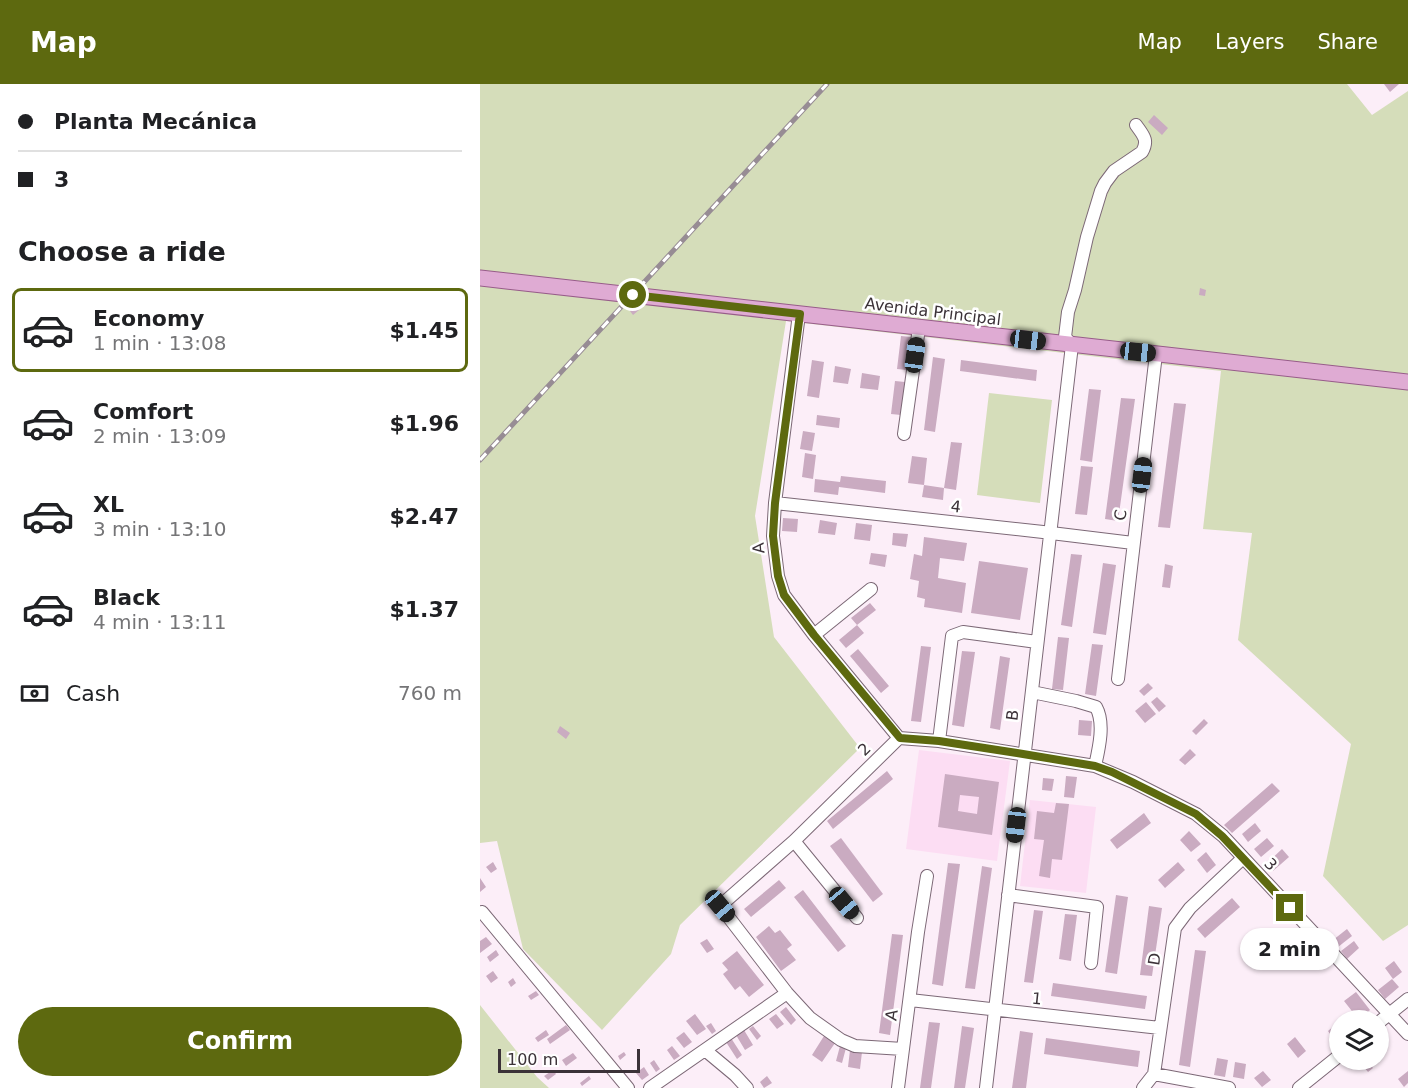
<!DOCTYPE html>
<meta charset="utf-8">
<style>
body{margin:0;font-family:"DejaVu Sans",sans-serif;background:#f2f2f2;color:#202124;height:100vh;display:flex;flex-direction:column;font-size:22px;white-space:nowrap}
*{box-sizing:border-box;margin:0}
p{font-size:20px;color:#757577}
.icon{flex:none;width:33px;height:33px;fill:none;stroke:currentColor;stroke-width:2;stroke-linecap:round;stroke-linejoin:round}
.map{position:relative;flex:1;overflow:hidden}
.drawer{display:flex;flex-direction:column;background:#fff;width:480px}
.drawer>*{flex:none}
.guide{display:grid;align-content:center;height:132px;padding:0 18px;background:#fff}
.buttons{position:absolute;left:849px;top:926px;display:grid;gap:12px}
.buttons a{display:grid;place-items:center;width:60px;height:60px;border-radius:50%;background:#fff;box-shadow:0 2px 4px #0004;font-size:30px}
.scale{position:absolute;left:18px;bottom:15px;width:142px;box-sizing:border-box;padding-left:6px;border:3px solid #3b3238;border-top:0;font-size:16px;line-height:21px;white-space:nowrap;color:#3b3238;-webkit-text-stroke:4px #fff;paint-order:stroke}
.end{position:absolute;width:27px;height:27px;margin:-14px;border:8px solid #5d690f;background:#fff;box-shadow:0 0 0 3px #fff}
.from{border-radius:50%}
.bubble{position:absolute;height:42px;border-radius:21px;background:#fff;box-shadow:0 2px 4px #0004;font-size:20px;font-weight:700;line-height:42px;text-align:center}
.car{position:absolute;width:18px;height:36px;margin:-18px -9px;border-radius:8px;box-shadow:0 0 4px 2px #0007;background:linear-gradient(#222 24%,#8ab4d8 0 40%,#222 0 76%,#8ab4d8 0 86%,#222 0)}
.guide b{display:flex;align-items:center;gap:21px;height:57px;font-size:22px}
.guide b+b{border-top:2px solid #e0e0e0}
.guide i{width:15px;height:15px;background:#202124}
ul{padding:0;list-style:none}
li{display:flex;align-items:center;gap:18px;height:84px;margin:0 12px 9px;padding:0 6px;border:3px solid transparent;border-radius:9px}
li div{flex:1}
li b{display:block;font-size:22px}
li em{font-style:normal;font-weight:700}
li.active{border-color:#5d690f}
li>.icon{width:54px;height:54px;stroke-width:1.5}
h2{padding:0 18px;font-size:27px;line-height:72px}
.pay{display:flex;align-items:center;gap:15px;height:66px;padding:0 18px;font-size:22px}
.pay p{margin-inline-start:auto}
.cta{display:flex;gap:12px;margin-top:auto;padding:12px 18px}
.cta a{flex:1;height:69px;border-radius:36px;background:#5d690f;color:#fff;font-size:24px;font-weight:700;line-height:69px;text-align:center}
header{display:flex;align-items:center;gap:36px;box-sizing:border-box;height:84px;padding:0 30px;background:#5d690f;color:#fff}
header strong{font-size:28px}
nav{display:flex;gap:33px;margin-inline-start:auto;font-size:21px}
main{display:flex;flex:1;min-height:0}
.map>svg:first-child{display:block}
</style>
<header>
<strong>Map</strong>
<nav><a>Map</a><a>Layers</a><a>Share</a></nav>
</header>
<main>
<section class="drawer">
<div class="guide">
<b><i class="from"></i>Planta Mecánica</b>
<b><i></i>3</b>
</div>
<h2>Choose a ride</h2>
<ul>
<li class="active"><svg class="icon" aria-label="car" viewBox="0 0 24 24"><path d="M5 17H2v-5l4-1 3-4h7l3 4 3 1v5h-3M9 17h6M6 11h13"/><circle cx="7" cy="17" r="2"/><circle cx="17" cy="17" r="2"/></svg><div><b>Economy</b><p>1 min · 13:08</p></div><em>$1.45</em></li>
<li><svg class="icon" aria-label="car" viewBox="0 0 24 24"><path d="M5 17H2v-5l4-1 3-4h7l3 4 3 1v5h-3M9 17h6M6 11h13"/><circle cx="7" cy="17" r="2"/><circle cx="17" cy="17" r="2"/></svg><div><b>Comfort</b><p>2 min · 13:09</p></div><em>$1.96</em></li>
<li><svg class="icon" aria-label="car" viewBox="0 0 24 24"><path d="M5 17H2v-5l4-1 3-4h7l3 4 3 1v5h-3M9 17h6M6 11h13"/><circle cx="7" cy="17" r="2"/><circle cx="17" cy="17" r="2"/></svg><div><b>XL</b><p>3 min · 13:10</p></div><em>$2.47</em></li>
<li><svg class="icon" aria-label="car" viewBox="0 0 24 24"><path d="M5 17H2v-5l4-1 3-4h7l3 4 3 1v5h-3M9 17h6M6 11h13"/><circle cx="7" cy="17" r="2"/><circle cx="17" cy="17" r="2"/></svg><div><b>Black</b><p>4 min · 13:11</p></div><em>$1.37</em></li>
</ul>
<div class="pay"><svg class="icon" aria-label="cash" viewBox="0 0 24 24"><path d="M3 7h18v10H3z"/><circle cx="12" cy="12" r="2"/></svg>Cash<p>760 m</p></div>
<div class="cta"><a>Confirm</a></div>
</section>
<div class="map">
<svg width="928" height="1004" viewBox="0 0 928 1004">
<rect width="100%" height="100%" fill="#fceef8"/>
<path fill="#fcddf3" d="M 439,666 L 530,677 L 517,777 L 426,765 Z
M 550,716 L 616,723 L 606,809 L 540,802 Z"/>
<path fill="#d5ddba" d="M 0,0 L 867,0 L 892,31 L 928,7 L 928,841 L 903,857 L 843,792 L 871,660 L 758,556 L 772,449 L 723,445 L 741,287 L 306,237 L 275,432 L 294,553 L 380,664 L 200,841 L 191,870 L 122,946 L 43,865 L 17,757 L 0,759 Z
M 509,309 L 572,316 L 560,419 L 497,411 Z
M 0,921 L 57,993 L 69,1004 L 0,1004 Z"/>
<path fill="#caabc1" fill-rule="evenodd" d="M 904,0 L 919,0 L 910,8 Z
M 674,31 L 688,44 L 682,51 L 668,38 Z
M 720,204 L 726,206 L 725,212 L 719,211 Z
M 156,222 L 159,226 L 153,231 L 150,227 Z
M 421,252 L 431,253 L 427,286 L 417,285 Z
M 453,273 L 465,275 L 455,348 L 444,346 Z
M 332,276 L 344,278 L 339,314 L 327,312 Z
M 481,276 L 557,286 L 556,297 L 480,287 Z
M 355,282 L 371,285 L 368,300 L 353,298 Z
M 382,289 L 400,292 L 398,306 L 380,304 Z
M 415,297 L 425,298 L 421,331 L 411,330 Z
M 609,305 L 621,306 L 612,378 L 600,376 Z
M 641,314 L 655,315 L 638,437 L 625,435 Z
M 694,319 L 706,320 L 690,444 L 678,443 Z
M 337,331 L 360,334 L 359,344 L 336,341 Z
M 323,347 L 335,349 L 332,367 L 320,365 Z
M 471,358 L 482,359 L 476,406 L 464,404 Z
M 325,369 L 336,371 L 333,395 L 322,393 Z
M 432,372 L 447,374 L 444,401 L 428,399 Z
M 601,382 L 613,383 L 607,431 L 595,430 Z
M 361,392 L 406,397 L 405,409 L 359,403 L 358,411 L 334,408 L 335,395 L 360,398 Z
M 444,401 L 464,404 L 463,416 L 442,413 Z
M 303,434 L 318,435 L 317,448 L 302,447 Z
M 340,436 L 357,439 L 355,451 L 338,449 Z
M 376,439 L 392,441 L 390,457 L 374,455 Z
M 413,449 L 428,450 L 426,463 L 412,461 Z
M 444,453 L 487,459 L 484,477 L 460,474 L 458,494 L 486,499 L 482,529 L 444,523 L 445,515 L 437,513 L 439,497 L 430,495 L 434,470 L 442,472 Z
M 391,469 L 407,471 L 405,483 L 389,480 Z
M 591,470 L 602,471 L 592,543 L 581,541 Z
M 499,477 L 548,484 L 540,536 L 491,529 Z
M 623,479 L 636,481 L 626,551 L 613,549 Z
M 685,480 L 693,482 L 690,504 L 682,503 Z
M 390,519 L 396,526 L 377,541 L 384,549 L 366,564 L 359,556 L 377,541 L 371,534 Z
M 578,553 L 589,554 L 583,606 L 572,605 Z
M 612,560 L 623,561 L 616,612 L 605,610 Z
M 441,562 L 451,563 L 441,638 L 431,637 Z
M 378,565 L 409,602 L 401,609 L 370,572 Z
M 482,567 L 495,568 L 484,643 L 472,641 Z
M 520,572 L 530,574 L 520,646 L 510,644 Z
M 668,599 L 673,604 L 664,612 L 659,607 Z
M 677,613 L 686,622 L 679,628 L 671,618 Z
M 666,618 L 676,630 L 665,639 L 655,627 Z
M 724,635 L 728,639 L 716,651 L 712,647 Z
M 599,636 L 612,637 L 611,652 L 598,651 Z
M 80,642 L 90,649 L 86,655 L 77,648 Z
M 710,665 L 716,671 L 705,681 L 699,676 Z
M 407,687 L 413,695 L 353,745 L 347,737 Z
M 465,690 L 519,698 L 512,751 L 458,743 ZM 480,711 L 499,713 L 497,730 L 478,727 Z
M 586,692 L 597,693 L 594,714 L 584,713 Z
M 563,694 L 574,695 L 572,707 L 562,706 Z
M 792,699 L 800,707 L 752,749 L 744,741 Z
M 576,719 L 589,720 L 582,776 L 572,775 L 570,794 L 559,792 L 564,756 L 554,755 L 557,727 L 574,729 Z
M 664,729 L 671,739 L 637,765 L 630,756 Z
M 775,739 L 781,747 L 768,758 L 762,750 Z
M 709,747 L 721,760 L 711,768 L 700,756 Z
M 361,754 L 403,810 L 393,818 L 350,762 Z
M 787,754 L 794,762 L 781,773 L 774,765 Z
M 802,765 L 809,773 L 793,787 L 787,779 Z
M 726,768 L 736,781 L 727,789 L 717,776 Z
M 13,778 L 17,785 L 11,789 L 6,783 Z
M 698,778 L 705,786 L 685,804 L 678,796 Z
M 468,779 L 480,780 L 463,902 L 452,900 Z
M 502,782 L 512,784 L 495,905 L 485,904 Z
M 0,794 L 6,803 L 0,808 Z
M 299,796 L 306,804 L 271,833 L 264,825 Z
M 323,806 L 366,862 L 358,868 L 314,813 Z
M 636,811 L 648,813 L 637,890 L 625,888 Z
M 752,814 L 760,823 L 725,854 L 717,845 Z
M 669,822 L 682,824 L 672,892 L 660,891 Z
M 554,826 L 563,827 L 553,899 L 544,898 Z
M 585,830 L 597,831 L 591,877 L 579,875 Z
M 289,842 L 295,849 L 300,846 L 312,861 L 307,865 L 316,876 L 301,887 L 276,853 Z
M 867,845 L 872,852 L 858,863 L 853,856 Z
M 412,850 L 423,851 L 410,951 L 399,949 Z
M 6,853 L 12,860 L 0,869 L 0,857 Z
M 227,855 L 234,865 L 227,869 L 220,859 Z
M 874,857 L 879,864 L 867,875 L 861,867 Z
M 16,866 L 19,871 L 10,878 L 7,873 Z
M 715,866 L 726,867 L 710,983 L 699,981 Z
M 257,867 L 284,901 L 269,913 L 260,902 L 255,906 L 243,890 L 248,886 L 242,879 Z
M 820,868 L 825,875 L 813,886 L 807,879 Z
M 914,877 L 922,888 L 913,895 L 905,884 Z
M 13,887 L 18,894 L 11,899 L 6,892 Z
M 33,894 L 36,899 L 31,903 L 28,898 Z
M 912,895 L 919,903 L 905,915 L 898,906 Z
M 573,899 L 667,912 L 665,925 L 571,912 Z
M 56,907 L 59,911 L 51,916 L 48,912 Z
M 876,908 L 890,926 L 879,936 L 864,917 Z
M 306,923 L 316,936 L 311,941 L 300,928 Z
M 215,930 L 226,945 L 217,951 L 206,937 Z
M 296,930 L 304,940 L 297,945 L 289,935 Z
M 449,938 L 460,939 L 451,1004 L 440,1004 Z
M 231,939 L 236,947 L 232,950 L 226,942 Z
M 86,941 L 90,946 L 70,960 L 67,955 Z
M 855,941 L 860,949 L 853,954 L 848,947 Z
M 273,942 L 281,952 L 277,956 L 269,945 Z
M 482,942 L 494,944 L 485,1004 L 474,1004 Z
M 66,946 L 69,951 L 58,958 L 55,954 Z
M 264,946 L 273,961 L 265,966 L 256,951 Z
M 540,947 L 553,949 L 546,1004 L 532,1004 Z
M 204,948 L 212,958 L 204,964 L 196,954 Z
M 344,952 L 355,959 L 342,978 L 332,971 Z
M 815,953 L 826,967 L 818,974 L 807,960 Z
M 251,954 L 262,971 L 257,975 L 246,958 Z
M 566,954 L 660,967 L 658,983 L 564,970 Z
M 192,962 L 200,972 L 194,976 L 187,966 Z
M 360,962 L 366,964 L 362,979 L 356,977 Z
M 370,966 L 382,968 L 380,985 L 368,983 Z
M 144,968 L 146,971 L 140,976 L 138,972 Z
M 93,969 L 97,974 L 86,982 L 82,976 Z
M 737,974 L 748,976 L 745,993 L 734,991 Z
M 881,975 L 886,975 L 893,984 L 888,988 L 879,977 Z
M 174,976 L 180,985 L 176,988 L 170,979 Z
M 755,978 L 766,980 L 764,995 L 753,993 Z
M 164,983 L 169,991 L 162,996 L 156,989 Z
M 73,986 L 76,990 L 68,996 L 64,992 Z
M 783,987 L 791,996 L 782,1003 L 774,994 Z
M 928,987 L 928,999 L 924,1003 L 918,995 Z
M 109,992 L 111,995 L 102,1002 L 100,999 Z
M 287,992 L 292,999 L 284,1004 L 280,998 Z"/>
<g fill="none" stroke-linecap="round" stroke-linejoin="round">
<defs>
<path id="minor" d="M 319,230 L 295,419 L 293,452 L 298,492 L 304,511 L 334,551 L 419,654
M 424,350 L 439,244
M 295,419 L 563,448 L 653,459
M 334,551 L 391,505
M 638,595 L 676,270
M 552,608 L 596,617 L 616,623 C 625,639 619,664 615,682
M 459,657 L 472,552 L 483,548 L 557,558
M 314,757 L 377,834
M 528,811 L 617,823 L 611,879
M 2,828 L 148,1004
M 430,916 L 680,944
M 898,939 L 928,915
M 423,965 L 375,962 L 361,956 L 330,934 L 307,909 L 240,822 L 314,757 L 419,654 L 459,657 L 615,682 L 653,698 L 716,730 L 743,752 L 928,950
M 225,966 L 255,991 L 267,1004
M 674,990 L 749,1004
M 170,1004 L 307,909
M 418,1004 L 438,848 L 447,792
M 506,1004 L 592,261 L 585,253 L 588,228 L 595,206 L 607,153 L 621,107 L 625,99 L 634,87 L 662,68 C 669,56 663,51 656,41
M 663,1004 L 674,990 L 695,844 L 710,824 L 763,774
M 819,1004 L 860,971"/>
<path id="major" d="M 0,194 L 928,298"/>
</defs>
<use href="#minor" stroke="#7c6876" stroke-width="14"/>
<use href="#major" stroke="#975c89" stroke-width="17"/>
<use href="#minor" stroke="#fff" stroke-width="12"/>
<use href="#major" stroke="#dfabd3" stroke-width="15"/>
<defs>
<path id="rail" d="M 0,376 L 347,0"/>
</defs>
<use href="#rail" stroke="#978c94" stroke-width="5"/>
<use href="#rail" stroke="#fff" stroke-width="3" stroke-dasharray="9" stroke-linecap="butt"/>
</g>
<g fill="none" stroke-linecap="round" stroke-linejoin="round">
<path stroke="#5d690f" stroke-width="8" d="M 153,211 L 320,230 L 295,419 L 293,452 L 298,492 L 304,511 L 334,551 L 420,654 L 459,657 L 537,669 L 615,682 L 632,688 L 716,730 L 742,752 L 810,824"/>
</g>
<g text-anchor="middle" stroke-width="5" stroke-linejoin="round" paint-order="stroke">
<g font-size="16" fill="#3b3238" stroke="#fff">
<text transform="translate(453 227) rotate(7)" y="6">Avenida Principal</text>
<text transform="translate(476 422) rotate(6)" y="6">4</text>
<text transform="translate(640 431) rotate(-83)" y="6">C</text>
<text transform="translate(278 464) rotate(-95)" y="6">A</text>
<text transform="translate(532 631) rotate(-83)" y="6">B</text>
<text transform="translate(384 665) rotate(-44)" y="6">2</text>
<text transform="translate(791 780) rotate(47)" y="6">3</text>
<text transform="translate(674 875) rotate(-81)" y="6">D</text>
<text transform="translate(557 914) rotate(6)" y="6">1</text>
<text transform="translate(411 931) rotate(-82)" y="6">A</text>
</g>
</g>
</svg>
<div class="buttons">
<a><svg class="icon" aria-label="layers" viewBox="0 0 24 24"><path d="M12 4l9 5-9 5-9-5zM3 14l9 5 9-5"/></svg></a>
</div>
<div class="scale">100 m</div>
<i class="end from" style="left:153px;top:211px"></i>
<i class="end" style="left:810px;top:824px"></i>
<div class="bubble" style="left:760px;top:844px;width:99px">2 min</div>
<i class="car" style="left:548px;top:256px;rotate:97deg"></i>
<i class="car" style="left:658px;top:268px;rotate:96deg"></i>
<i class="car" style="left:435px;top:271px;rotate:8deg"></i>
<i class="car" style="left:662px;top:391px;rotate:7deg"></i>
<i class="car" style="left:536px;top:741px;rotate:187deg"></i>
<i class="car" style="left:364px;top:819px;rotate:140deg"></i>
<i class="car" style="left:240px;top:822px;rotate:140deg"></i>
</div>
</main>
